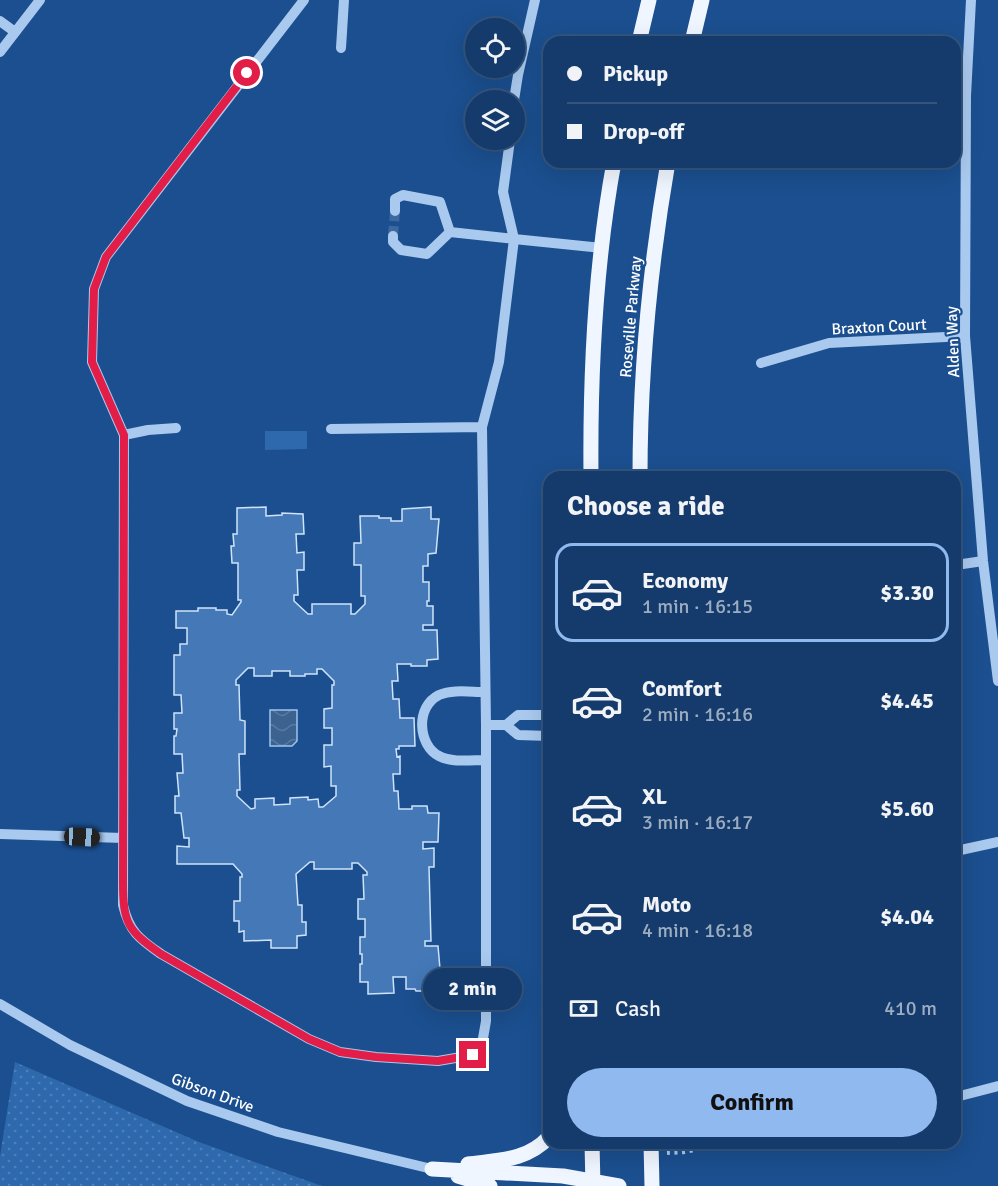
<!DOCTYPE html>
<meta charset="utf-8">
<style>
body{margin:0;font-family:Signika,sans-serif;background:#1d4271;color:#f1f3f6;height:100vh;display:flex;flex-direction:column;font-size:22px;white-space:nowrap}
*{box-sizing:border-box;margin:0}
p{font-size:20px;color:#9dadc1}
.icon{flex:none;width:33px;height:33px;fill:none;stroke:currentColor;stroke-width:2;stroke-linecap:round;stroke-linejoin:round}
.map{position:relative;flex:1;overflow:hidden}
.side{position:absolute;left:543px;top:471px;width:418px;height:678px;display:flex;flex-direction:column;background:#143b6b;border-radius:18px;box-shadow:0 6px 24px #0002,0 0 0 2px #33557e}
.side>*{flex:none}
.hud{position:absolute;left:543px;top:36px;width:418px;height:132px;border-radius:18px;box-shadow:0 6px 24px #0002,0 0 0 2px #33557e;display:grid;align-content:center;height:132px;padding:0 24px;background:#143b6b}
.controls{position:absolute;left:465px;top:18px;display:grid;gap:12px}
.controls a{display:grid;place-items:center;width:60px;height:60px;border-radius:50%;background:#143b6b;box-shadow:0 6px 24px #0002,0 0 0 2px #33557e;font-size:30px}
.end{position:absolute;width:27px;height:27px;margin:-14px;border:8px solid #e11d48;background:#fff;box-shadow:0 0 0 3px #fff}
.from{border-radius:50%}
.bubble{position:absolute;height:42px;border-radius:21px;background:#143b6b;box-shadow:0 6px 24px #0002,0 0 0 2px #33557e;font-size:20px;font-weight:700;line-height:42px;text-align:center}
.car{position:absolute;width:18px;height:36px;margin:-18px -9px;border-radius:8px;box-shadow:0 0 4px 2px #0007;background:linear-gradient(#222 24%,#8ab4d8 0 40%,#222 0 76%,#8ab4d8 0 86%,#222 0)}
.hud b{display:flex;align-items:center;gap:21px;height:57px;font-size:22px}
.hud b+b{border-top:2px solid #33557e}
.hud i{width:15px;height:15px;background:#f1f3f6}
ul{padding:0;list-style:none}
li{display:flex;align-items:center;gap:18px;height:99px;margin:0 12px 9px;padding:0 12px;border:3px solid transparent;border-radius:18px}
li div{flex:1}
li b{display:block;font-size:22px}
li em{font-style:normal;font-weight:700}
li.on{border-color:#90b9f0}
li>.icon{width:54px;height:54px;stroke-width:1.5}
h2{padding:0 24px;font-size:27px;line-height:72px}
.pay{display:flex;align-items:center;gap:15px;height:66px;padding:0 24px;font-size:22px}
.pay p{margin-inline-start:auto}
.button{display:flex;gap:12px;margin-top:auto;padding:12px 24px}
.button a{flex:1;height:69px;border-radius:36px;background:#90b9f0;color:#111;font-size:24px;font-weight:700;line-height:69px;text-align:center}
.map>svg:first-child{display:block}
</style>
<div class="map">
<svg width="998" height="1186" viewBox="0 0 998 1186">
<defs>
<pattern id="grass-dots" width="8" height="8" patternUnits="userSpaceOnUse" patternTransform="scale(1.5)"><rect width="8" height="8" fill="#2e69ad"/><path d="M2 2h.1M6 6h.1" fill="none" stroke="#4d80b9" stroke-width="1.8" stroke-linecap="round"/></pattern>
<pattern id="water-waves" width="16" height="10" patternUnits="userSpaceOnUse" patternTransform="scale(1.5)"><rect width="16" height="10" fill="#3c6290"/><path d="M0 5q4-4 8 0t8 0" fill="none" stroke="#597aa1"/></pattern>
</defs>
<rect width="100%" height="100%" fill="#1b4f8f"/>
<path fill="url(#grass-dots)" d="M 15,1062 L 199,1142 L 322,1186 L 0,1186 L 0,1156 Z"/>
<path fill="#2e69ad" d="M 265,431 L 307,431 L 307,449 L 265,450 Z"/>
<path fill="url(#water-waves)" stroke="#9cc4f0" stroke-width="1.5" d="M 270,710 L 297,710 L 297,741 L 292,746 L 270,746 Z"/>
<path fill="#4478b7" stroke="#cfe3fa" stroke-width="1.5" fill-rule="evenodd" d="M 266,507 L 266,516 L 282,515 L 282,513 L 303,514 L 304,534 L 296,534 L 297,553 L 304,552 L 304,570 L 297,570 L 298,595 L 294,595 L 294,601 L 308,614 L 312,614 L 312,604 L 351,604 L 351,614 L 355,614 L 365,604 L 365,596 L 361,596 L 361,565 L 354,565 L 354,543 L 361,543 L 360,516 L 379,516 L 379,518 L 391,518 L 391,521 L 402,521 L 402,509 L 431,507 L 431,519 L 439,519 L 436,553 L 428,554 L 428,566 L 423,566 L 423,582 L 429,582 L 429,601 L 427,601 L 427,606 L 433,606 L 433,625 L 423,625 L 423,630 L 437,630 L 438,659 L 427,660 L 427,666 L 411,666 L 411,664 L 397,664 L 398,681 L 392,681 L 393,699 L 399,699 L 400,718 L 414,718 L 415,746 L 399,746 L 399,749 L 396,749 L 397,757 L 400,756 L 400,774 L 393,774 L 394,791 L 398,791 L 399,809 L 412,809 L 412,806 L 427,806 L 428,813 L 439,813 L 438,842 L 423,842 L 423,849 L 434,848 L 434,867 L 429,867 L 431,941 L 425,941 L 425,946 L 438,946 L 441,980 L 433,980 L 433,991 L 416,991 L 415,989 L 406,989 L 406,977 L 393,977 L 394,993 L 368,994 L 368,982 L 360,982 L 360,964 L 362,964 L 362,954 L 360,954 L 360,937 L 365,937 L 365,919 L 358,919 L 358,899 L 364,899 L 363,875 L 367,875 L 367,872 L 358,863 L 352,863 L 352,869 L 314,869 L 314,862 L 310,862 L 296,874 L 298,905 L 302,905 L 302,922 L 306,922 L 306,935 L 297,936 L 297,948 L 271,948 L 271,940 L 244,941 L 244,931 L 239,932 L 239,921 L 234,921 L 234,901 L 240,901 L 240,877 L 242,877 L 242,874 L 233,864 L 177,864 L 177,846 L 189,847 L 189,838 L 184,838 L 181,813 L 175,813 L 175,796 L 179,796 L 177,773 L 183,773 L 182,754 L 174,754 L 174,736 L 176,736 L 177,729 L 174,729 L 174,713 L 182,713 L 181,695 L 174,695 L 174,655 L 180,655 L 180,644 L 187,644 L 187,628 L 176,628 L 176,611 L 198,611 L 198,608 L 216,608 L 216,610 L 227,610 L 227,614 L 232,615 L 241,602 L 241,600 L 238,600 L 238,563 L 232,563 L 231,546 L 234,546 L 233,534 L 237,534 L 237,508 ZM 248,668 L 254,668 L 254,676 L 272,676 L 272,671 L 290,671 L 290,676 L 305,676 L 305,674 L 317,674 L 317,669 L 322,669 L 334,681 L 334,685 L 332,685 L 332,708 L 324,709 L 324,728 L 332,728 L 332,745 L 324,745 L 324,767 L 331,766 L 331,786 L 336,786 L 336,796 L 323,807 L 319,807 L 318,799 L 308,800 L 308,797 L 290,798 L 290,804 L 274,805 L 274,798 L 255,799 L 255,808 L 251,809 L 237,796 L 237,790 L 240,790 L 239,754 L 245,754 L 245,721 L 240,720 L 239,685 L 236,685 L 236,680 Z"/>
<g fill="none" stroke-linecap="round" stroke-linejoin="round">
<path stroke="#3d69a0" stroke-width="10" stroke-dasharray="10 5" stroke-linecap="butt" d="M 393,236 L 395,211"/>
<path stroke="#a9c9ee" stroke-width="4" stroke-dasharray="3 4.5" stroke-linecap="butt" d="M 714,1143 L 719,1147 L 760,1145
M 667,1153 C 679,1152 695,1154 702,1143"/>
<path stroke="#a9c9ee" stroke-width="10" d="M 971,0 L 966,96 L 965,336 L 983,561 L 998,681
M 0,21 L 15,32
M 341,48 L 344,0
M 0,52 L 40,0
M 514,100 L 518,75 L 535,0
M 395,211 L 395,199 L 403,195 L 440,202 L 450,232 L 514,239 L 503,192 L 510,140
M 393,236 L 393,242 L 401,250 L 427,254 L 450,232
M 761,363 L 829,343 L 965,336
M 482,427 L 499,362 L 514,239 L 602,248
M 176,428 L 148,430 L 124,435 L 123,905 C 129,931 139,939 161,954 L 309,1039 L 340,1052 L 376,1057 L 438,1061 L 473,1055 L 482,1044 L 486,1021 L 486,725
M 331,429 L 482,427 L 486,725 L 506,725 L 518,715 L 549,715
M 124,435 L 92,362 L 94,289 L 106,257 L 304,0
M 956,565 L 983,561
M 485,692 C 470,692 453,689 439,695 C 415,707 418,745 439,756 C 452,763 472,760 485,760
M 506,725 L 518,735 L 549,736
M 0,834 L 123,838
M 956,851 L 998,842
M 0,1004 L 70,1045 L 187,1101 L 278,1132 L 432,1169
M 956,1097 L 998,1086
M 775,1145 L 781,1143"/>
<path stroke="#f0f6ff" stroke-width="15" d="M 639,42 L 649,0
M 692,42 L 702,0
M 591,477 C 590,373 595,265 614,162
M 640,477 C 640,372 650,266 668,162
M 592,1143 L 593,1186
M 651,1143 L 652,1186
M 468,1164 C 498,1160 527,1161 549,1137
M 432,1169 L 563,1176 L 619,1186
M 458,1176 L 490,1186"/>
</g>
<g fill="none" stroke-linecap="round" stroke-linejoin="round">
<path stroke="#e11d48" stroke-width="8" d="M 247,73 L 106,257 L 94,289 L 92,362 L 124,435 L 123,883 C 123,923 128,931 161,954 L 309,1039 L 340,1052 L 376,1057 L 438,1061 L 473,1055"/>
</g>
<g text-anchor="middle" stroke-width="4.5" stroke-linejoin="round" paint-order="stroke">
<g font-size="16" fill="#fff" stroke="#1b4f8f">
<text transform="translate(630 317) rotate(-85)" y="6">Roseville Parkway</text>
<text transform="translate(879 326) rotate(-3)" y="6">Braxton Court</text>
<text transform="translate(952 342) rotate(-92)" y="6">Alden Way</text>
<text transform="translate(213 1092) rotate(20)" y="6">Gibson Drive</text>
</g>
</g>
</svg>
<div class="controls">
<a><svg class="icon" aria-label="locate" viewBox="0 0 24 24"><circle cx="12" cy="12" r="6"/><path d="M12 2v4M12 18v4M2 12h4M18 12h4"/></svg></a>
<a><svg class="icon" aria-label="layers" viewBox="0 0 24 24"><path d="M12 4l9 5-9 5-9-5zM3 14l9 5 9-5"/></svg></a>
</div>
<i class="end from" style="left:247px;top:73px"></i>
<i class="end" style="left:473px;top:1055px"></i>
<div class="bubble" style="left:423px;top:968px;width:99px">2 min</div>
<i class="car" style="left:82px;top:837px;rotate:93deg"></i>
<div class="hud">
<b><i class="from"></i>Pickup</b>
<b><i></i>Drop-off</b>
</div>
<section class="side">
<h2>Choose a ride</h2>
<ul>
<li class="on"><svg class="icon" aria-label="car" viewBox="0 0 24 24"><path d="M5 17H2v-5l4-1 3-4h7l3 4 3 1v5h-3M9 17h6M6 11h13"/><circle cx="7" cy="17" r="2"/><circle cx="17" cy="17" r="2"/></svg><div><b>Economy</b><p>1 min · 16:15</p></div><em>$3.30</em></li>
<li><svg class="icon" aria-label="car" viewBox="0 0 24 24"><path d="M5 17H2v-5l4-1 3-4h7l3 4 3 1v5h-3M9 17h6M6 11h13"/><circle cx="7" cy="17" r="2"/><circle cx="17" cy="17" r="2"/></svg><div><b>Comfort</b><p>2 min · 16:16</p></div><em>$4.45</em></li>
<li><svg class="icon" aria-label="car" viewBox="0 0 24 24"><path d="M5 17H2v-5l4-1 3-4h7l3 4 3 1v5h-3M9 17h6M6 11h13"/><circle cx="7" cy="17" r="2"/><circle cx="17" cy="17" r="2"/></svg><div><b>XL</b><p>3 min · 16:17</p></div><em>$5.60</em></li>
<li><svg class="icon" aria-label="car" viewBox="0 0 24 24"><path d="M5 17H2v-5l4-1 3-4h7l3 4 3 1v5h-3M9 17h6M6 11h13"/><circle cx="7" cy="17" r="2"/><circle cx="17" cy="17" r="2"/></svg><div><b>Moto</b><p>4 min · 16:18</p></div><em>$4.04</em></li>
</ul>
<div class="pay"><svg class="icon" aria-label="cash" viewBox="0 0 24 24"><path d="M3 7h18v10H3z"/><circle cx="12" cy="12" r="2"/></svg>Cash<p>410 m</p></div>
<div class="button"><a>Confirm</a></div>
</section>
</div>
